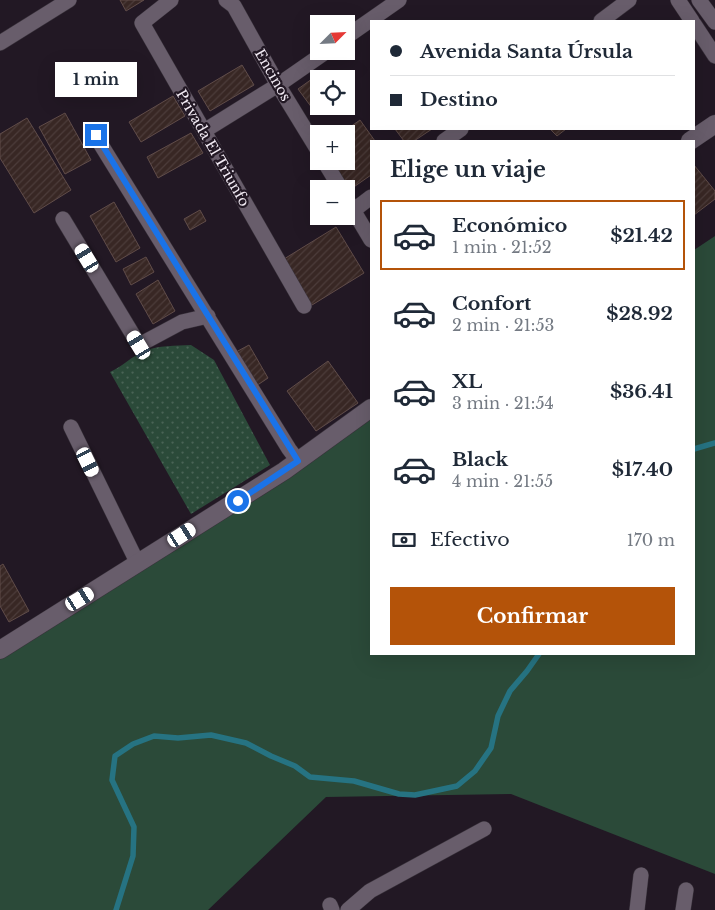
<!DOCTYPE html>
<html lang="es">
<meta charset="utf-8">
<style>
body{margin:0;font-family:"Libre Baskerville",serif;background:#f6f6f7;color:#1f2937;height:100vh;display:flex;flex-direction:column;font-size:19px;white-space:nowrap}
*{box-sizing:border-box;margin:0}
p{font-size:16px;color:#747a83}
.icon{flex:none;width:28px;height:28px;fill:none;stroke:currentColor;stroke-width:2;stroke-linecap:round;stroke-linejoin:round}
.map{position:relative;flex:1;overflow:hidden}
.sheet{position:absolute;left:370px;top:140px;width:325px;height:515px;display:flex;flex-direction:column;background:#fff;border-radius:0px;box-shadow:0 5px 20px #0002}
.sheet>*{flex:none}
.guide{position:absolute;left:370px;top:20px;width:325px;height:110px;border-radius:0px;box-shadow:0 5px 20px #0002;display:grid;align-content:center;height:110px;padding:0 20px;background:#fff}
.needle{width:32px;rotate:66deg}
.tools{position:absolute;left:310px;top:15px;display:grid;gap:10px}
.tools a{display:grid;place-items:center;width:45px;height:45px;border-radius:0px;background:#fff;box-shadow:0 5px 20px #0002;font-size:25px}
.end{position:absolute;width:22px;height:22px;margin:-11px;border:6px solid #1a73e8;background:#fff;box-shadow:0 0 0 2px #fff}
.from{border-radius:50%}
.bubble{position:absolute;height:35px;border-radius:0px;background:#fff;box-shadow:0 5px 20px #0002;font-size:16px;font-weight:800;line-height:35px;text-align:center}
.car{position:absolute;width:15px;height:30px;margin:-15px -8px;border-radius:6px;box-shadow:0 0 4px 1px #0007;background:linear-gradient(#fff 24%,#345 0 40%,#fff 0 76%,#345 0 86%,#fff 0)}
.guide b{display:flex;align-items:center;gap:18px;height:48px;font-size:19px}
.guide b+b{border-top:1px solid #e0e1e3}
.guide i{width:12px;height:12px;background:#1f2937}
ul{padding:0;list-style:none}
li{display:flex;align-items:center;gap:15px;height:70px;margin:0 10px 8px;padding:0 10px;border:2px solid transparent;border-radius:0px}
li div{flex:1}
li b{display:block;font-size:19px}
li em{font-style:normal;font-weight:800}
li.current{border-color:#b45309}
li>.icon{width:45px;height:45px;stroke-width:1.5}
h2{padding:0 20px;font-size:22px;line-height:60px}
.pay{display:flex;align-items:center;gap:12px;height:55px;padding:0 20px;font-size:19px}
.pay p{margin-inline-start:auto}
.action{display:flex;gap:10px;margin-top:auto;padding:10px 20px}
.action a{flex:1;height:58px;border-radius:0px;background:#b45309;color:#fff;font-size:20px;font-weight:800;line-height:58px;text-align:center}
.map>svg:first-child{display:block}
</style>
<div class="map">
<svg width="715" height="910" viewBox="0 0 715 910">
<defs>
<pattern id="park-dots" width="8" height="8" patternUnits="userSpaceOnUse" patternTransform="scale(1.25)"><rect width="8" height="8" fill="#2b4a39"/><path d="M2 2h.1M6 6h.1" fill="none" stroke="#4a6456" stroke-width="1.8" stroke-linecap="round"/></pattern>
<pattern id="building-hatch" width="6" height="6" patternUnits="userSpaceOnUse" patternTransform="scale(1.25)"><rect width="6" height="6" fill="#382724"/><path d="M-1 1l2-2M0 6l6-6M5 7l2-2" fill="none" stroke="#4c3c3a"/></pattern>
</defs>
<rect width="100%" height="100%" fill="#221824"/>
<path fill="#2b4a39" d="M 715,236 L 715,874 L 511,794 L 326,797 L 208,910 L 0,910 L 0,650 L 371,402 L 371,654 L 694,654 L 694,250 Z"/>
<path fill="url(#park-dots)" d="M 191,345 L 214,360 L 270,465 L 191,514 L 110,372 C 122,367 132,356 144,351 C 159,345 175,346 191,345 Z"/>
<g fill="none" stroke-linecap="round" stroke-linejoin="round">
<path stroke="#267382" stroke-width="5.5" d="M 694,449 L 715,443
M 116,910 L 133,856 L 134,827 L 112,780 L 115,756 L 133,744 L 154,736 L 178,738 L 211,735 L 246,743 L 271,756 L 295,766 L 310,777 L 354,781 L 399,794 L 415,795 L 457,786 L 475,771 L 491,748 L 498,716 L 510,691 L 527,671 L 539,654"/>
</g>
<path fill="url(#building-hatch)" stroke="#604c49" d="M 120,0 L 144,0 L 126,11 Z
M 242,65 L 254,85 L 210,111 L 198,91 Z
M 323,71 L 328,79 L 319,79 L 319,106 L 323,106 L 315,112 L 298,89 Z
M 173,96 L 185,116 L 141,142 L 129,122 Z
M 65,113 L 91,160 L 65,174 L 39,127 Z
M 27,118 L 71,190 L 34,213 L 0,158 L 0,134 Z
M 360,120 L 375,141 L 371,141 L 371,175 L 348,191 L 327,161 L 346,161 L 346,134 L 340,134 Z
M 395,129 L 432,129 L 414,141 L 404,141 Z
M 550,129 L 566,129 L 557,136 Z
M 191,133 L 203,153 L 158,178 L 147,157 Z
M 694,165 L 715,191 L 715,199 L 694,215 Z
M 114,202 L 140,248 L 116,262 L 90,216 Z
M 200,210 L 206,221 L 190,230 L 184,219 Z
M 336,227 L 364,273 L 312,305 L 284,259 Z
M 146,257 L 154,272 L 131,285 L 123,269 Z
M 158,280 L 175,311 L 153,324 L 136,294 Z
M 249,345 L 268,378 L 256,386 L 236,352 Z
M 328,361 L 358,403 L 316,431 L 287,391 Z
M 3,564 L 29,611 L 9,622 L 0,606 L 0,566 Z"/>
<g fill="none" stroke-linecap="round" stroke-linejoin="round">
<defs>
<path id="minor" d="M 171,0 L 142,23 L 304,306
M 226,0 L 234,6 L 278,85 L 319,152
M 678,0 L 692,21
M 699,0 L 715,22
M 601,21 L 629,0
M 694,24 L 715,56
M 346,37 L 399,0
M 0,43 L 69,0
M 204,131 L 278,85 L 327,51
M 95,135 L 289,449 L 298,461
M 444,141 L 461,129
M 324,161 L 341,189
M 346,198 L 371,240
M 354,210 L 371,197
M 63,219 L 139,345 L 182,322 L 208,316
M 71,427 L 138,564
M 330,905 L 332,910
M 348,910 L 370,891 L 484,829
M 637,910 L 641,875
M 683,910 L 686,890"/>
<path id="tertiary" d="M 690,141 L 715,124
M 0,650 L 284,471 L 371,408"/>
</defs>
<use href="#minor" stroke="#39323b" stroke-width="16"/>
<use href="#tertiary" stroke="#39323b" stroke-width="19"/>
<use href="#minor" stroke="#685d6b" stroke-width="15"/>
<use href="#tertiary" stroke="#685d6b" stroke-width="18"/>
</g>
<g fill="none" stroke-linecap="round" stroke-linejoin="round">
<path stroke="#1a73e8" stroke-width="6" d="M 96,135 L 298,461 L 238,501"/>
</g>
<g text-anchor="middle" stroke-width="4.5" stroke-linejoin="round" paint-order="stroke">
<g font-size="14" fill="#f3ecf5" stroke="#221824">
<text transform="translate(273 75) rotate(60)" y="5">Encinos</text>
<text transform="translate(213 148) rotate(60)" y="5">Privada El Triunfo</text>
</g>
</g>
</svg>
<div class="tools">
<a><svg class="needle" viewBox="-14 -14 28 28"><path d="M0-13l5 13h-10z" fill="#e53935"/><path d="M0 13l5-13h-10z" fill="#747a83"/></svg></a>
<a><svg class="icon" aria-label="locate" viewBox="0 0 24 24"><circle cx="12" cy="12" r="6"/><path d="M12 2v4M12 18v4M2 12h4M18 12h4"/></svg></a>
<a>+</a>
<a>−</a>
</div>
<i class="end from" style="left:238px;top:501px"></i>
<i class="end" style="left:96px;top:135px"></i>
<div class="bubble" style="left:55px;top:62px;width:82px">1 min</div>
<i class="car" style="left:87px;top:258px;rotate:329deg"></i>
<i class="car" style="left:139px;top:345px;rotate:329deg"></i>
<i class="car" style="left:88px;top:462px;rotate:154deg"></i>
<i class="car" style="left:182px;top:535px;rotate:57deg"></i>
<i class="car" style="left:80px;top:599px;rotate:59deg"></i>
<div class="guide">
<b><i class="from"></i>Avenida Santa Úrsula</b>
<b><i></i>Destino</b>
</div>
<section class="sheet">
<h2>Elige un viaje</h2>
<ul>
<li class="current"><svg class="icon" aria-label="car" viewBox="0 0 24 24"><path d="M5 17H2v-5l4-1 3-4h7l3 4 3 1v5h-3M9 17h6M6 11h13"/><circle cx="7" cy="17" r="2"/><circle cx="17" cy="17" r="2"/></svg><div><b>Económico</b><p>1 min · 21:52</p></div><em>$21.42</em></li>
<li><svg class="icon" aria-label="car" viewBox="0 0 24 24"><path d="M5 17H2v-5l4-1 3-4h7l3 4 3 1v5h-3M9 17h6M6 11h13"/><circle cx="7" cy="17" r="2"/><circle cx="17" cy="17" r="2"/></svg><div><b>Confort</b><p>2 min · 21:53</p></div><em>$28.92</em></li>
<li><svg class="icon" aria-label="car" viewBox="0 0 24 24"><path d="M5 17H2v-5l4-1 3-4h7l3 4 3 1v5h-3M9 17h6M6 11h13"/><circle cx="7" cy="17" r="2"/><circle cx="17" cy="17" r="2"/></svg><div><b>XL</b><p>3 min · 21:54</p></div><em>$36.41</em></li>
<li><svg class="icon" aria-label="car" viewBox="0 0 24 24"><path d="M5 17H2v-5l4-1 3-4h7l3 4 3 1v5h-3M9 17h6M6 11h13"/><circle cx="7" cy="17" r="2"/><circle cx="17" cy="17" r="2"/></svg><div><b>Black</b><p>4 min · 21:55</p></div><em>$17.40</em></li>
</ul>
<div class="pay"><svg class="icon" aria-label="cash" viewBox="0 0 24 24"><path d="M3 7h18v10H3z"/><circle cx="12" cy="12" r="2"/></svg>Efectivo<p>170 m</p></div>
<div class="action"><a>Confirmar</a></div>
</section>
</div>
